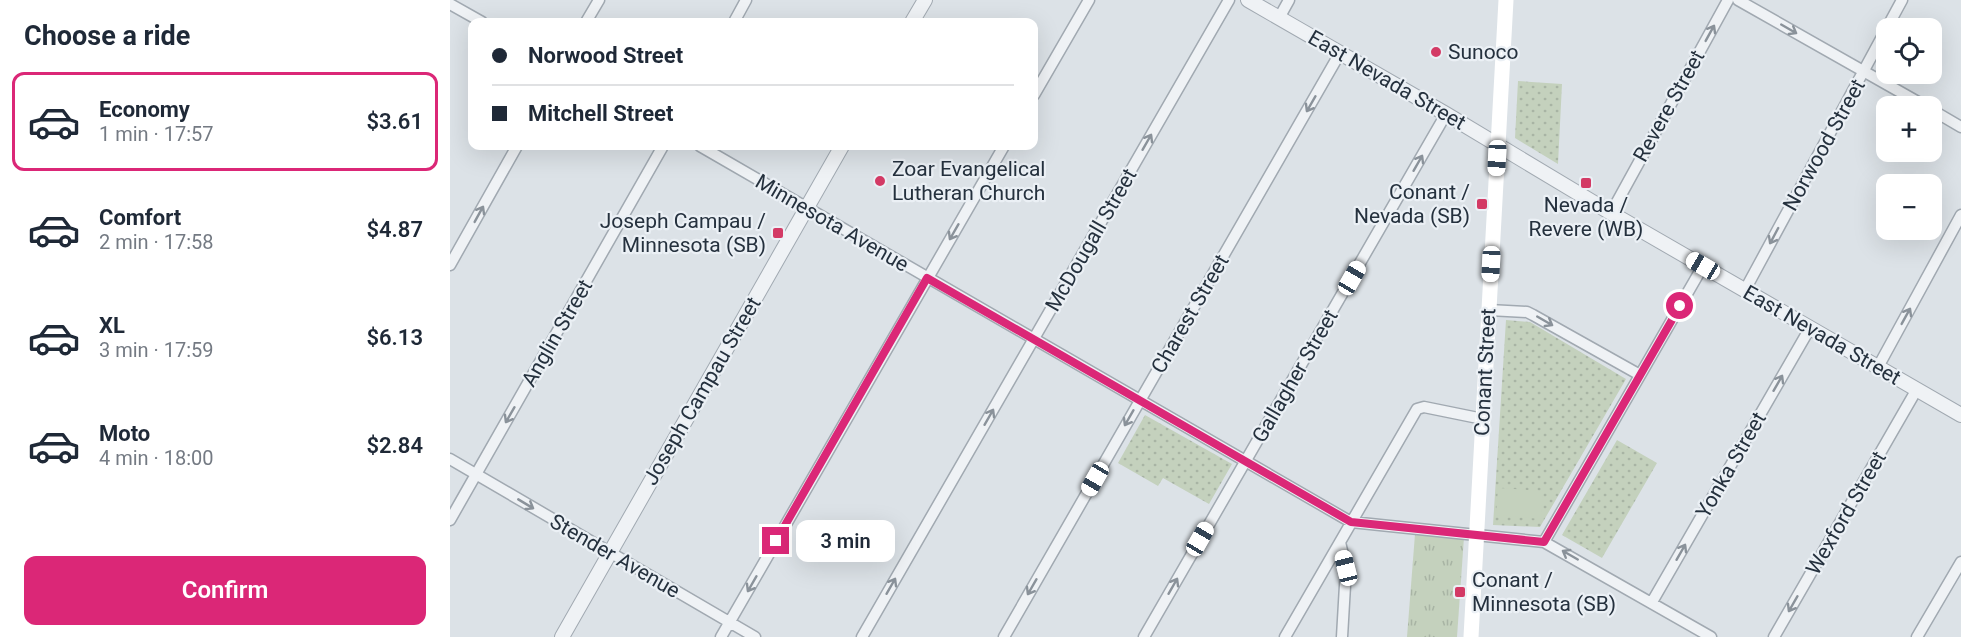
<!DOCTYPE html>
<meta charset="utf-8">
<style>
body{margin:0;font-family:Roboto,sans-serif;background:#f2f2f3;color:#1f2937;height:100vh;display:flex;flex-direction:column;font-size:22px;white-space:nowrap}
*{box-sizing:border-box;margin:0}
p{font-size:20px;color:#747a83}
.icon{flex:none;width:33px;height:33px;fill:none;stroke:currentColor;stroke-width:2;stroke-linecap:round;stroke-linejoin:round}
.map{position:relative;flex:1;overflow:hidden}
.sheet{display:flex;flex-direction:column;background:#fff;width:450px}
.sheet>*{flex:none}
.hud{position:absolute;left:18px;top:18px;width:570px;height:132px;border-radius:12px;box-shadow:0 6px 24px #0002;display:grid;align-content:center;height:132px;padding:0 24px;background:#fff}
.tools{position:absolute;left:1426px;top:18px;display:grid;gap:12px}
.tools a{display:grid;place-items:center;width:66px;height:66px;border-radius:12px;background:#fff;box-shadow:0 6px 24px #0002;font-size:30px}
.end{position:absolute;width:27px;height:27px;margin:-14px;border:8px solid #db2777;background:#fff;box-shadow:0 0 0 3px #fff}
.from{border-radius:50%}
.bubble{position:absolute;height:42px;border-radius:12px;background:#fff;box-shadow:0 6px 24px #0002;font-size:20px;font-weight:600;line-height:42px;text-align:center}
.car{position:absolute;width:18px;height:36px;margin:-18px -9px;border-radius:8px;box-shadow:0 0 4px 2px #0007;background:linear-gradient(#fff 24%,#345 0 40%,#fff 0 76%,#345 0 86%,#fff 0)}
.hud b{display:flex;align-items:center;gap:21px;height:57px;font-size:22px}
.hud b+b{border-top:2px solid #e0e1e3}
.hud i{width:15px;height:15px;background:#1f2937}
ul{padding:0;list-style:none}
li{display:flex;align-items:center;gap:18px;height:99px;margin:0 12px 9px;padding:0 12px;border:3px solid transparent;border-radius:12px}
li div{flex:1}
li b{display:block;font-size:22px}
li em{font-style:normal;font-weight:600}
li.active{border-color:#db2777}
li>.icon{width:54px;height:54px;stroke-width:1.5}
h2{padding:0 24px;font-size:27px;line-height:72px}
.cta{display:flex;gap:12px;margin-top:auto;padding:12px 24px}
.cta a{flex:1;height:69px;border-radius:12px;background:#db2777;color:#fff;font-size:24px;font-weight:600;line-height:69px;text-align:center}
main{display:flex;flex:1;min-height:0}
.map>svg:first-child{display:block}
</style>
<main>
<section class="sheet">
<h2>Choose a ride</h2>
<ul>
<li class="active"><svg class="icon" aria-label="car" viewBox="0 0 24 24"><path d="M5 17H2v-5l4-1 3-4h7l3 4 3 1v5h-3M9 17h6M6 11h13"/><circle cx="7" cy="17" r="2"/><circle cx="17" cy="17" r="2"/></svg><div><b>Economy</b><p>1 min · 17:57</p></div><em>$3.61</em></li>
<li><svg class="icon" aria-label="car" viewBox="0 0 24 24"><path d="M5 17H2v-5l4-1 3-4h7l3 4 3 1v5h-3M9 17h6M6 11h13"/><circle cx="7" cy="17" r="2"/><circle cx="17" cy="17" r="2"/></svg><div><b>Comfort</b><p>2 min · 17:58</p></div><em>$4.87</em></li>
<li><svg class="icon" aria-label="car" viewBox="0 0 24 24"><path d="M5 17H2v-5l4-1 3-4h7l3 4 3 1v5h-3M9 17h6M6 11h13"/><circle cx="7" cy="17" r="2"/><circle cx="17" cy="17" r="2"/></svg><div><b>XL</b><p>3 min · 17:59</p></div><em>$6.13</em></li>
<li><svg class="icon" aria-label="car" viewBox="0 0 24 24"><path d="M5 17H2v-5l4-1 3-4h7l3 4 3 1v5h-3M9 17h6M6 11h13"/><circle cx="7" cy="17" r="2"/><circle cx="17" cy="17" r="2"/></svg><div><b>Moto</b><p>4 min · 18:00</p></div><em>$2.84</em></li>
</ul>
<div class="cta"><a>Confirm</a></div>
</section>
<div class="map">
<svg width="1511" height="637" viewBox="0 0 1511 637">
<defs>
<pattern id="grass-tufts" width="24" height="20" patternUnits="userSpaceOnUse" patternTransform="scale(1.5)"><rect width="24" height="20" fill="#c4d1bd"/><path d="M3 7l-1-3M5 7V3M7 7l1-3M15 17l-1-3M17 17v-4M19 17l1-3" fill="none" stroke="#a8b4a4"/></pattern>
<pattern id="park-dots" width="8" height="8" patternUnits="userSpaceOnUse" patternTransform="scale(1.5)"><rect width="8" height="8" fill="#c4d1bd"/><path d="M2 2h.1M6 6h.1" fill="none" stroke="#a8b4a4" stroke-width="1.8" stroke-linecap="round"/></pattern>
</defs>
<rect width="100%" height="100%" fill="#dce2e7"/>
<path fill="url(#grass-tufts)" d="M 965,534 L 1014,537 L 1007,637 L 957,637 Z"/>
<path fill="url(#park-dots)" d="M 1068,81 L 1112,84 L 1108,164 L 1065,138 Z
M 1056,320 L 1080,322 L 1176,379 L 1090,527 L 1043,525 Z
M 695,415 L 782,464 L 759,504 L 713,478 L 708,486 L 668,463 Z
M 1167,440 L 1207,463 L 1152,558 L 1112,535 Z"/>
<path fill="#c4d1bd" d="M 1048,488 L 1093,491 L 1091,519 L 1046,515 Z"/>
<g fill="none" stroke-linecap="round" stroke-linejoin="round">
<defs>
<path id="minor" d="M 1288,0 L 1475,106
M 0,4 L 32,22
M 829,18 L 839,0
M 136,22 L 149,0
M 284,22 L 296,0
M 584,95 L 639,0
M 1482,110 L 1511,127
M 250,146 L 901,522 L 1094,542 L 1261,637
M 1161,213 L 1278,0
M 0,265 L 67,146
M 1295,290 L 1452,0
M 1039,310 L 1077,312 L 1083,315 L 1190,375
M 1428,367 L 1511,215
M 0,459 L 305,637
M 0,520 L 213,146
M 890,542 L 896,568 L 892,637
M 1094,542 L 1253,266
M 1202,602 L 1360,328
M 271,637 L 554,146
M 412,637 L 779,0
M 554,637 L 890,53
M 694,637 L 996,114
M 835,637 L 967,409 L 974,407 L 1033,419
M 1324,637 L 1467,389
M 1467,637 L 1511,562"/>
<path id="tertiary" d="M 798,0 L 996,114 L 1161,213 L 1511,415
M 462,22 L 475,0
M 112,637 L 392,146"/>
</defs>
<use href="#minor" stroke="#a1a9b1" stroke-width="13"/>
<use href="#tertiary" stroke="#a1a9b1" stroke-width="16"/>
<use href="#minor" stroke="#eff2f5" stroke-width="10"/>
<use href="#tertiary" stroke="#eff2f5" stroke-width="14"/>
<path stroke="#fff" stroke-width="15" d="M 1021,637 L 1056,0"/>
</g>
<defs><path id="oneway-shaft" d="M-6 0H5M1.5-3L5.5 0L1.5 3" fill="none" stroke-width="1.6" stroke-linecap="round" stroke-linejoin="round" transform="scale(1.5)"/></defs>
<g stroke="#8a929a">
<use href="#oneway-shaft" transform="translate(1339 29) rotate(30)"/>
<use href="#oneway-shaft" transform="translate(1260 33) rotate(-61)"/>
<use href="#oneway-shaft" transform="translate(861 104) rotate(120)"/>
<use href="#oneway-shaft" transform="translate(697 142) rotate(-60)"/>
<use href="#oneway-shaft" transform="translate(968 163) rotate(-60)"/>
<use href="#oneway-shaft" transform="translate(29 214) rotate(-61)"/>
<use href="#oneway-shaft" transform="translate(504 232) rotate(120)"/>
<use href="#oneway-shaft" transform="translate(1324 236) rotate(118)"/>
<use href="#oneway-shaft" transform="translate(1456 316) rotate(-61)"/>
<use href="#oneway-shaft" transform="translate(1095 321) rotate(30)"/>
<use href="#oneway-shaft" transform="translate(1328 383) rotate(-60)"/>
<use href="#oneway-shaft" transform="translate(60 415) rotate(120)"/>
<use href="#oneway-shaft" transform="translate(539 417) rotate(-60)"/>
<use href="#oneway-shaft" transform="translate(679 418) rotate(120)"/>
<use href="#oneway-shaft" transform="translate(76 504) rotate(31)"/>
<use href="#oneway-shaft" transform="translate(1231 552) rotate(-60)"/>
<use href="#oneway-shaft" transform="translate(1120 555) rotate(-150)"/>
<use href="#oneway-shaft" transform="translate(302 584) rotate(120)"/>
<use href="#oneway-shaft" transform="translate(441 586) rotate(-60)"/>
<use href="#oneway-shaft" transform="translate(723 586) rotate(-60)"/>
<use href="#oneway-shaft" transform="translate(582 587) rotate(120)"/>
<use href="#oneway-shaft" transform="translate(1343 604) rotate(120)"/>
</g>
<g fill="none" stroke-linecap="round" stroke-linejoin="round">
<path stroke="#db2777" stroke-width="8" d="M 326,541 L 477,278 L 901,522 L 1094,542 L 1230,306"/>
</g>
<g fill="#d33a65" stroke="#ebf0f5" stroke-width="2">
<circle cx="986" cy="52" r="6"/>
<circle cx="430" cy="181" r="6"/>
<rect x="1130" y="177" width="12" height="12" rx="3"/>
<rect x="1026" y="198" width="12" height="12" rx="3"/>
<rect x="322" y="227" width="12" height="12" rx="3"/>
<rect x="1004" y="586" width="12" height="12" rx="3"/>
</g>
<g text-anchor="middle" stroke-width="4.5" stroke-linejoin="round" paint-order="stroke">
<g font-size="21" fill="#25313e" stroke="#ebf0f5" text-anchor="start">
<text x="998" y="59">Sunoco</text>
<text x="442" y="176">Zoar Evangelical<tspan x="442" dy="24">Lutheran Church</tspan></text>
<text x="1020" y="199" text-anchor="end">Conant /<tspan x="1020" dy="24">Nevada (SB)</tspan></text>
<text x="1136" y="212" text-anchor="middle">Nevada /<tspan x="1136" dy="24">Revere (WB)</tspan></text>
<text x="316" y="228" text-anchor="end">Joseph Campau /<tspan x="316" dy="24">Minnesota (SB)</tspan></text>
<text x="1022" y="587">Conant /<tspan x="1022" dy="24">Minnesota (SB)</tspan></text>
</g>
<g font-size="21" fill="#25313e" stroke="#ebf0f5">
<text transform="translate(937 80) rotate(30)" y="7">East Nevada Street</text>
<text transform="translate(1219 106) rotate(-61)" y="7">Revere Street</text>
<text transform="translate(1374 145) rotate(-61)" y="7">Norwood Street</text>
<text transform="translate(382 223) rotate(30)" y="7">Minnesota Avenue</text>
<text transform="translate(641 240) rotate(-60)" y="7">McDougall Street</text>
<text transform="translate(740 314) rotate(-60)" y="7">Charest Street</text>
<text transform="translate(107 333) rotate(-60)" y="7">Anglin Street</text>
<text transform="translate(1372 335) rotate(30)" y="7">East Nevada Street</text>
<text transform="translate(1035 372) rotate(-87)" y="7">Conant Street</text>
<text transform="translate(845 376) rotate(-60)" y="7">Gallagher Street</text>
<text transform="translate(252 391) rotate(-60)" y="7">Joseph Campau Street</text>
<text transform="translate(1281 465) rotate(-60)" y="7">Yonka Street</text>
<text transform="translate(1396 513) rotate(-60)" y="7">Wexford Street</text>
<text transform="translate(165 556) rotate(30)" y="7">Stender Avenue</text>
</g>
</g>
</svg>
<div class="tools">
<a><svg class="icon" aria-label="locate" viewBox="0 0 24 24"><circle cx="12" cy="12" r="6"/><path d="M12 2v4M12 18v4M2 12h4M18 12h4"/></svg></a>
<a>+</a>
<a>−</a>
</div>
<i class="end from" style="left:1230px;top:306px"></i>
<i class="end" style="left:326px;top:541px"></i>
<div class="bubble" style="left:346px;top:520px;width:99px">3 min</div>
<i class="car" style="left:1047px;top:158px;rotate:183deg"></i>
<i class="car" style="left:1041px;top:264px;rotate:183deg"></i>
<i class="car" style="left:1253px;top:266px;rotate:300deg"></i>
<i class="car" style="left:902px;top:278px;rotate:30deg"></i>
<i class="car" style="left:645px;top:479px;rotate:210deg"></i>
<i class="car" style="left:750px;top:539px;rotate:30deg"></i>
<i class="car" style="left:896px;top:568px;rotate:346deg"></i>
<div class="hud">
<b><i class="from"></i>Norwood Street</b>
<b><i></i>Mitchell Street</b>
</div>
</div>
</main>
